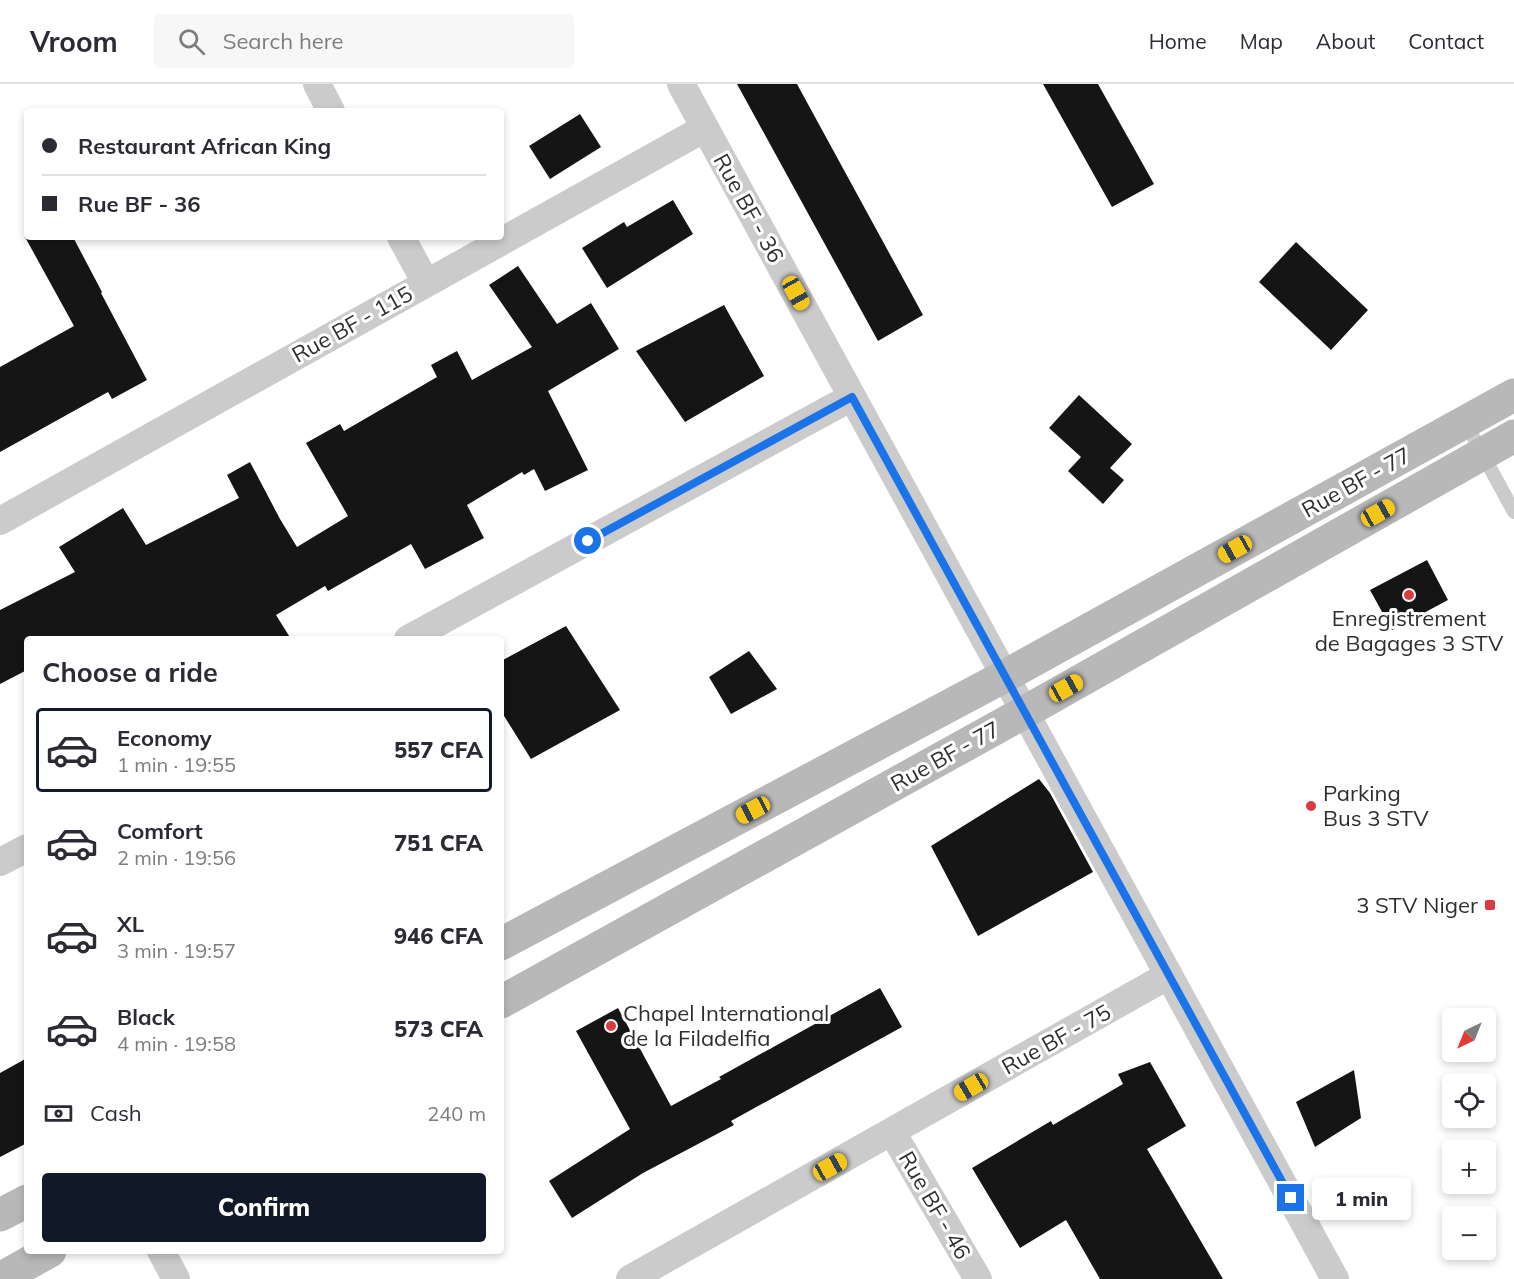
<!DOCTYPE html>
<meta charset="utf-8">
<style>
body{margin:0;font-family:Mulish,sans-serif;background:#f7f7f7;color:#2b2b33;height:100vh;display:flex;flex-direction:column;font-size:22px;white-space:nowrap}
*{box-sizing:border-box;margin:0}
p{font-size:20px;color:#7c7c81}
.icon{flex:none;width:33px;height:33px;fill:none;stroke:currentColor;stroke-width:2;stroke-linecap:round;stroke-linejoin:round}
.map{position:relative;flex:1;overflow:hidden}
.side{position:absolute;left:24px;top:552px;width:480px;height:618px;display:flex;flex-direction:column;background:#fff;border-radius:6px;box-shadow:0 3px 9px #0003}
.side>*{flex:none}
.top-card{position:absolute;left:24px;top:24px;width:480px;height:132px;border-radius:6px;box-shadow:0 3px 9px #0003;display:grid;align-content:center;height:132px;padding:0 18px;background:#fff}
.needle{width:39px;rotate:223deg}
.buttons{position:absolute;left:1442px;top:924px;display:grid;gap:12px}
.buttons a{display:grid;place-items:center;width:54px;height:54px;border-radius:6px;background:#fff;box-shadow:0 3px 9px #0003;font-size:30px}
.end{position:absolute;width:27px;height:27px;margin:-14px;border:8px solid #1a73e8;background:#fff;box-shadow:0 0 0 3px #fff}
.from{border-radius:50%}
.bubble{position:absolute;height:42px;border-radius:6px;background:#fff;box-shadow:0 3px 9px #0003;font-size:20px;font-weight:800;line-height:42px;text-align:center}
.car{position:absolute;width:18px;height:36px;margin:-18px -9px;border-radius:8px;box-shadow:0 0 4px 2px #0007;background:linear-gradient(#f5c518 24%,#345 0 40%,#f5c518 0 76%,#345 0 86%,#f5c518 0)}
.top-card b{display:flex;align-items:center;gap:21px;height:57px;font-size:22px}
.top-card b+b{border-top:2px solid #e1e1e2}
.top-card i{width:15px;height:15px;background:#2b2b33}
ul{padding:0;list-style:none}
li{display:flex;align-items:center;gap:18px;height:84px;margin:0 12px 9px;padding:0 6px;border:3px solid transparent;border-radius:6px}
li div{flex:1}
li b{display:block;font-size:22px}
li em{font-style:normal;font-weight:800}
li.on{border-color:#111827}
li>.icon{width:54px;height:54px;stroke-width:1.5}
h2{padding:0 18px;font-size:27px;line-height:72px}
.pay{display:flex;align-items:center;gap:15px;height:66px;padding:0 18px;font-size:22px}
.pay p{margin-inline-start:auto}
.primary-button{display:flex;gap:12px;margin-top:auto;padding:12px 18px}
.primary-button a{flex:1;height:69px;border-radius:6px;background:#111827;color:#fff;font-size:24px;font-weight:800;line-height:69px;text-align:center}
header{display:flex;align-items:center;gap:36px;box-sizing:border-box;height:84px;padding:0 30px;background:#fff;border-bottom:2px solid #e1e1e2}
header strong{font-size:28px}
nav{display:flex;gap:33px;margin-inline-start:auto;font-size:21px}
.search{width:420px;height:54px;background:#f7f7f7;display:flex;align-items:center;gap:15px;box-sizing:border-box;padding:0 21px;border-radius:6px;color:#7c7c81;font-size:22px}
.map>svg:first-child{display:block}
</style>
<header>
<strong>Vroom</strong>
<div class="search"><svg class="icon" aria-label="search" viewBox="0 0 24 24"><circle cx="10" cy="10" r="6"/><path d="M15 15l6 6"/></svg>Search here</div>
<nav><a>Home</a><a>Map</a><a>About</a><a>Contact</a></nav>
</header>
<div class="map">
<svg width="1514" height="1195" viewBox="0 0 1514 1195">
<rect width="100%" height="100%" fill="#fff"/>
<path fill="#151515" d="M 737,0 L 797,0 L 923,231 L 878,257 Z
M 1043,0 L 1098,0 L 1154,100 L 1112,123 Z
M 580,30 L 601,63 L 550,95 L 529,62 Z
M 673,116 L 693,150 L 607,204 L 582,164 L 624,138 L 627,143 Z
M 25,153 L 73,153 L 102,208 L 101,209 L 147,296 L 112,315 L 108,308 L 0,368 L 0,283 L 74,242 Z
M 1296,158 L 1368,226 L 1331,266 L 1259,198 Z
M 518,182 L 557,240 L 591,219 L 619,265 L 548,307 L 588,386 L 545,407 L 534,385 L 524,391 L 522,388 L 467,421 L 484,454 L 425,485 L 411,460 L 328,507 L 325,502 L 276,531 L 291,555 L 27,555 L 27,586 L 0,600 L 0,526 L 75,488 L 59,463 L 123,424 L 146,461 L 239,414 L 227,391 L 250,378 L 280,435 L 297,463 L 348,432 L 306,359 L 340,340 L 344,347 L 437,293 L 431,281 L 457,267 L 472,296 L 532,263 L 489,201 Z
M 724,221 L 764,292 L 685,338 L 636,267 Z
M 1079,311 L 1132,360 L 1110,384 L 1124,396 L 1103,420 L 1068,387 L 1081,373 L 1049,344 Z
M 1427,476 L 1448,516 L 1392,546 L 1370,506 Z
M 566,542 L 620,626 L 531,675 L 501,627 L 501,577 Z
M 749,567 L 777,605 L 731,630 L 709,593 Z
M 1039,695 L 1050,709 L 1093,788 L 978,852 L 931,762 Z
M 880,904 L 902,943 L 731,1037 L 734,1041 L 643,1089 L 572,1134 L 549,1097 L 630,1045 L 576,947 L 618,924 L 671,1022 L 721,995 L 719,993 Z
M 27,974 L 27,1059 L 0,1073 L 0,989 Z
M 1150,978 L 1186,1042 L 1147,1065 L 1223,1195 L 1100,1195 L 1066,1136 L 1020,1164 L 972,1084 L 1051,1037 L 1053,1041 L 1123,1000 L 1118,990 Z
M 1354,986 L 1361,1034 L 1315,1063 L 1296,1018 Z"/>
<g fill="none" stroke-linecap="round" stroke-linejoin="round">
<path stroke="#cbcbcb" stroke-width="14" d="M 1465,338 L 1514,428"/>
<path stroke="#cbcbcb" stroke-width="28" d="M 317,0 L 331,27
M 681,0 L 1335,1195
M 401,153 L 426,199
M 0,437 L 705,44
M 408,555 L 852,313
M 0,778 L 27,764
M 892,1048 L 978,1195
M 161,1167 L 176,1195
M 630,1195 L 1169,891"/>
<path stroke="#b8b8b8" stroke-width="33" d="M 501,860 L 1005,592 L 1514,311
M 501,918 L 1025,628 L 1514,352
M 0,1131 L 27,1117
M 0,1195 L 50,1167"/>
</g>
<g fill="none" stroke-linecap="round" stroke-linejoin="round">
<path stroke="#1a73e8" stroke-width="8" d="M 588,457 L 852,313 L 1291,1114"/>
</g>
<g fill="#db3a42" stroke="#fff" stroke-width="2">
<circle cx="1409" cy="511" r="6"/>
<circle cx="1311" cy="722" r="6"/>
<rect x="1484" y="815" width="12" height="12" rx="3"/>
<circle cx="611" cy="942" r="6"/>
</g>
<g text-anchor="middle" stroke-width="6" stroke-linejoin="round" paint-order="stroke">
<g font-size="22" fill="#2e2e2e" stroke="#fff">
<text transform="translate(749 124) rotate(61)" y="8">Rue BF - 36</text>
<text transform="translate(352 240) rotate(-29)" y="8">Rue BF - 115</text>
<text transform="translate(1356 398) rotate(-29)" y="8">Rue BF - 77</text>
<text transform="translate(945 672) rotate(-29)" y="8">Rue BF - 77</text>
<text transform="translate(1056 955) rotate(-29)" y="8">Rue BF - 75</text>
<text transform="translate(935 1121) rotate(60)" y="8">Rue BF - 46</text>
</g>
<g font-size="22" fill="#2e2e2e" stroke="#fff" text-anchor="start">
<text x="1409" y="542" text-anchor="middle">Enregistrement<tspan x="1409" dy="25">de Bagages 3 STV</tspan></text>
<text x="1323" y="717">Parking<tspan x="1323" dy="25">Bus 3 STV</tspan></text>
<text x="1478" y="829" text-anchor="end">3 STV Niger</text>
<text x="623" y="937">Chapel International<tspan x="623" dy="25">de la Filadelfia</tspan></text>
</g>
</g>
</svg>
<div class="buttons">
<a><svg class="needle" viewBox="-14 -14 28 28"><path d="M0-13l5 13h-10z" fill="#e53935"/><path d="M0 13l5-13h-10z" fill="#7c7c81"/></svg></a>
<a><svg class="icon" aria-label="locate" viewBox="0 0 24 24"><circle cx="12" cy="12" r="6"/><path d="M12 2v4M12 18v4M2 12h4M18 12h4"/></svg></a>
<a>+</a>
<a>−</a>
</div>
<i class="end from" style="left:588px;top:457px"></i>
<i class="end" style="left:1291px;top:1114px"></i>
<div class="bubble" style="left:1312px;top:1094px;width:99px">1 min</div>
<i class="car" style="left:796px;top:209px;rotate:151deg"></i>
<i class="car" style="left:1378px;top:429px;rotate:61deg"></i>
<i class="car" style="left:1235px;top:465px;rotate:241deg"></i>
<i class="car" style="left:1066px;top:604px;rotate:61deg"></i>
<i class="car" style="left:753px;top:726px;rotate:242deg"></i>
<i class="car" style="left:971px;top:1003px;rotate:240deg"></i>
<i class="car" style="left:830px;top:1083px;rotate:61deg"></i>
<div class="top-card">
<b><i class="from"></i>Restaurant African King</b>
<b><i></i>Rue BF - 36</b>
</div>
<section class="side">
<h2>Choose a ride</h2>
<ul>
<li class="on"><svg class="icon" aria-label="car" viewBox="0 0 24 24"><path d="M5 17H2v-5l4-1 3-4h7l3 4 3 1v5h-3M9 17h6M6 11h13"/><circle cx="7" cy="17" r="2"/><circle cx="17" cy="17" r="2"/></svg><div><b>Economy</b><p>1 min · 19:55</p></div><em>557 CFA</em></li>
<li><svg class="icon" aria-label="car" viewBox="0 0 24 24"><path d="M5 17H2v-5l4-1 3-4h7l3 4 3 1v5h-3M9 17h6M6 11h13"/><circle cx="7" cy="17" r="2"/><circle cx="17" cy="17" r="2"/></svg><div><b>Comfort</b><p>2 min · 19:56</p></div><em>751 CFA</em></li>
<li><svg class="icon" aria-label="car" viewBox="0 0 24 24"><path d="M5 17H2v-5l4-1 3-4h7l3 4 3 1v5h-3M9 17h6M6 11h13"/><circle cx="7" cy="17" r="2"/><circle cx="17" cy="17" r="2"/></svg><div><b>XL</b><p>3 min · 19:57</p></div><em>946 CFA</em></li>
<li><svg class="icon" aria-label="car" viewBox="0 0 24 24"><path d="M5 17H2v-5l4-1 3-4h7l3 4 3 1v5h-3M9 17h6M6 11h13"/><circle cx="7" cy="17" r="2"/><circle cx="17" cy="17" r="2"/></svg><div><b>Black</b><p>4 min · 19:58</p></div><em>573 CFA</em></li>
</ul>
<div class="pay"><svg class="icon" aria-label="cash" viewBox="0 0 24 24"><path d="M3 7h18v10H3z"/><circle cx="12" cy="12" r="2"/></svg>Cash<p>240 m</p></div>
<div class="primary-button"><a>Confirm</a></div>
</section>
</div>
